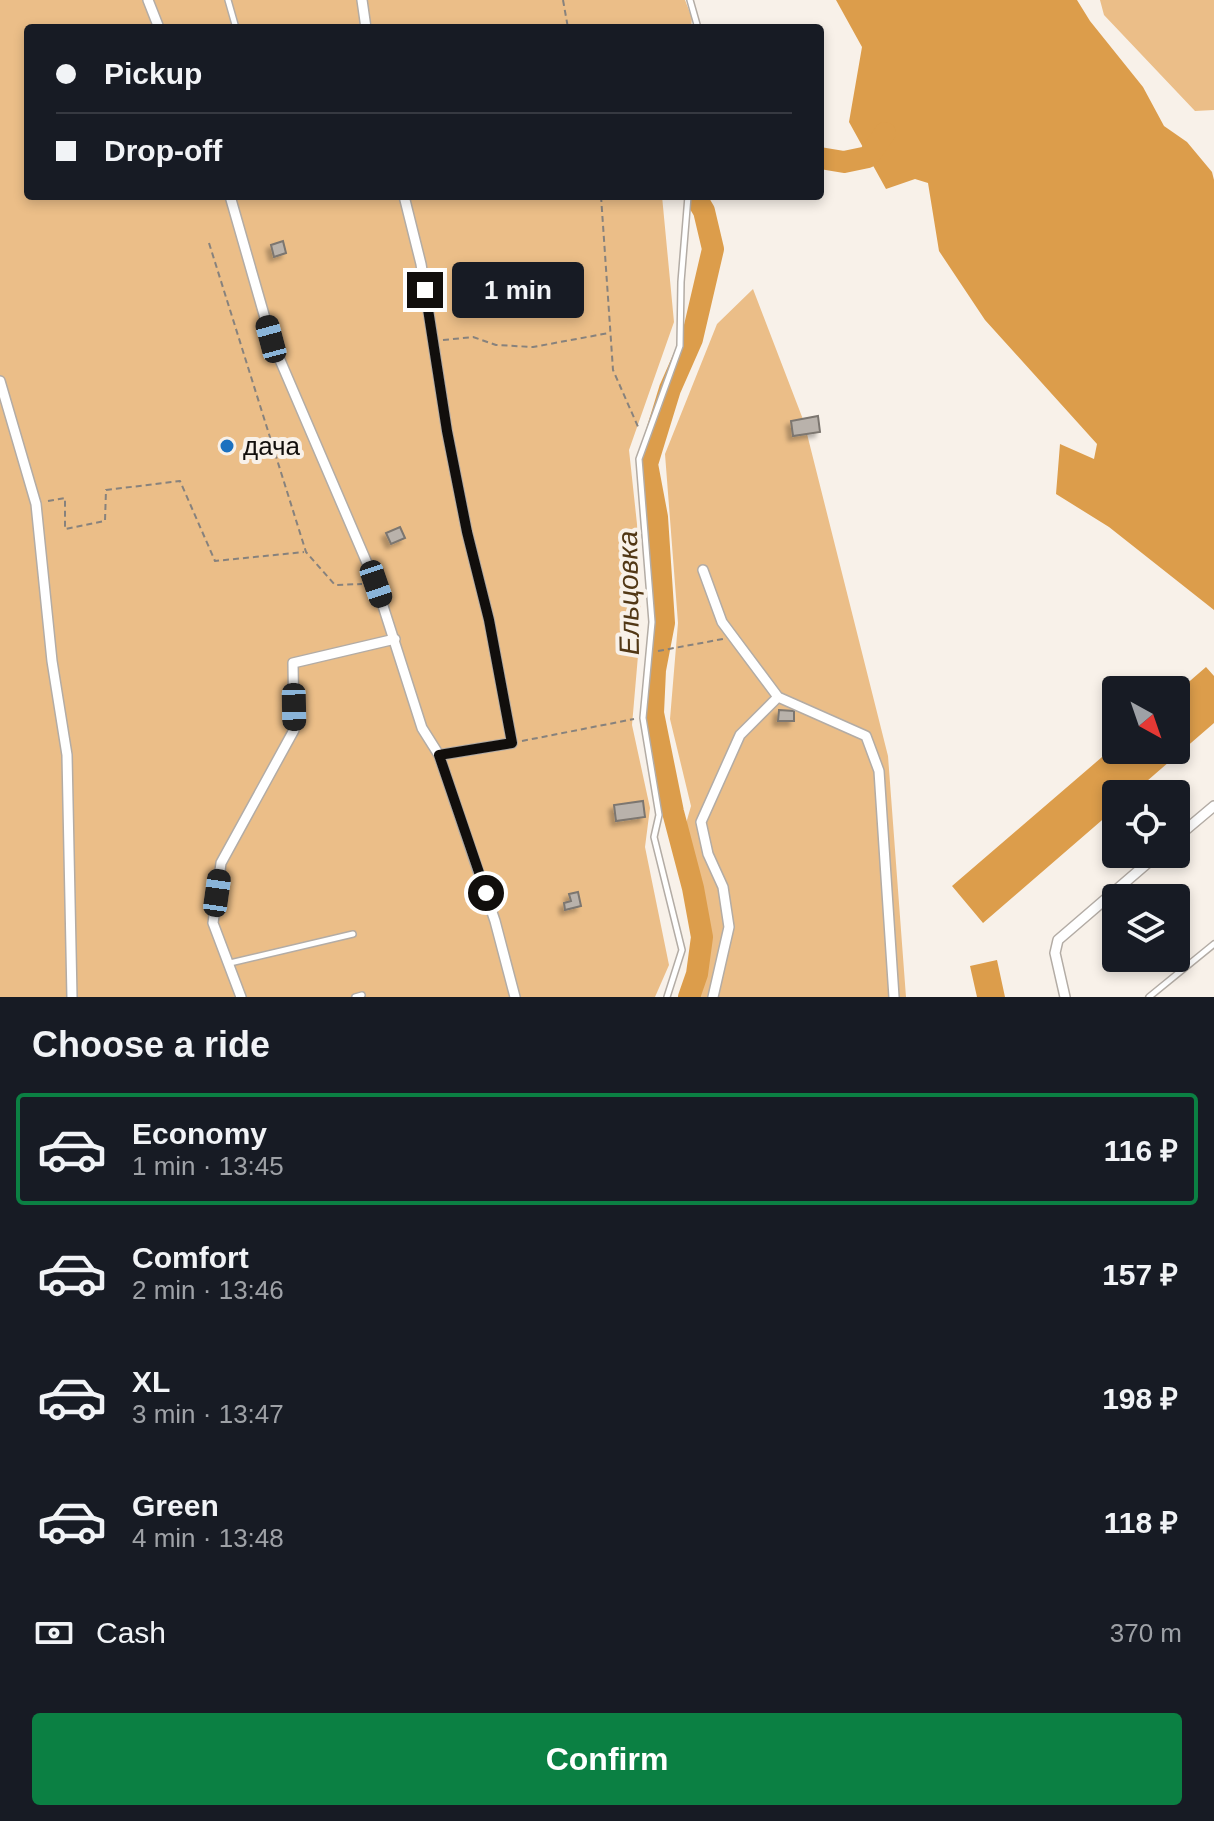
<!DOCTYPE html>
<meta charset="utf-8">
<style>
body{margin:0;font-family:Helvetica,sans-serif;background:#20242c;color:#f1f3f6;height:100vh;display:flex;flex-direction:column;font-size:30px;white-space:nowrap}
*{box-sizing:border-box;margin:0}
p{font-size:26px;color:#9ea1a6}
.icon{flex:none;width:44px;height:44px;fill:none;stroke:currentColor;stroke-width:2;stroke-linecap:round;stroke-linejoin:round}
.map{position:relative;height:997px;overflow:hidden}
.panel{display:flex;flex-direction:column;background:#171b24;flex:1}
.panel>*{flex:none}
.hud{position:absolute;left:24px;top:24px;width:800px;height:176px;border-radius:8px;box-shadow:0 4px 12px #0003;display:grid;align-content:center;height:176px;padding:0 32px;background:#171b24}
.needle{width:52px;rotate:140deg}
.fabs{position:absolute;left:1102px;top:676px;display:grid;gap:16px}
.fabs a{display:grid;place-items:center;width:88px;height:88px;border-radius:8px;background:#171b24;box-shadow:0 4px 12px #0003;font-size:40px}
.end{position:absolute;width:36px;height:36px;margin:-18px;border:10px solid #110e0c;background:#fff;box-shadow:0 0 0 4px #fff}
.from{border-radius:50%}
.bubble{position:absolute;height:56px;border-radius:8px;background:#171b24;box-shadow:0 4px 12px #0003;font-size:26px;font-weight:700;line-height:56px;text-align:center}
.car{position:absolute;width:24px;height:48px;margin:-24px -12px;border-radius:10px;box-shadow:0 0 6px 2px #0007;background:linear-gradient(#222 24%,#8ab4d8 0 40%,#222 0 76%,#8ab4d8 0 86%,#222 0)}
.hud b{display:flex;align-items:center;gap:28px;height:76px;font-size:30px}
.hud b+b{border-top:2px solid #363941}
.hud i{width:20px;height:20px;background:#f1f3f6}
ul{padding:0;list-style:none}
li{display:flex;align-items:center;gap:24px;height:112px;margin:0 16px 12px;padding:0 16px;border:4px solid transparent;border-radius:8px}
li div{flex:1}
li b{display:block;font-size:30px}
li em{font-style:normal;font-weight:700}
li.on{border-color:#0b8043}
li>.icon{width:72px;height:72px;stroke-width:1.5}
h2{padding:0 32px;font-size:36px;line-height:96px}
.pay{display:flex;align-items:center;gap:20px;height:88px;padding:0 32px;font-size:30px}
.pay p{margin-inline-start:auto}
.button{display:flex;gap:16px;margin-top:auto;padding:16px 32px}
.button a{flex:1;height:92px;border-radius:8px;background:#0b8043;color:#fff;font-size:32px;font-weight:700;line-height:92px;text-align:center}
.map>svg:first-child{display:block}
</style>
<div class="map">
<svg width="1214" height="997" viewBox="0 0 1214 997">
<defs>
<filter id="shadow"><feDropShadow dx="-4.5" dy="4.5" stdDeviation="2" flood-color="#0004"/></filter>
</defs>
<rect width="100%" height="100%" fill="#f8f1e9"/>
<path fill="#ebbe88" d="M 0,0 L 685,0 L 692,18 L 691,28 L 28,28 L 28,196 L 662,196 L 674,322 L 629,450 L 637,524 L 641,621 L 632,725 L 650,808 L 645,847 L 669,965 L 655,997 L 0,997 Z
M 1100,0 L 1214,0 L 1214,110 L 1195,111 L 1104,15 Z
M 753,289 L 804,422 L 888,756 L 906,997 L 691,997 L 712,934 L 700,877 L 683,834 L 691,806 L 670,719 L 678,623 L 665,454 L 717,324 Z"/>
<path fill="#dc9d4b" d="M 836,0 L 1077,0 L 1090,21 L 1143,87 L 1164,126 L 1187,142 L 1212,172 L 1214,180 L 1214,610 L 1109,527 L 1056,494 L 1060,444 L 1094,459 L 1097,444 L 985,320 L 939,251 L 928,183 L 915,179 L 886,189 L 849,122 L 862,47 Z
M 1206,667 L 1214,676 L 1214,723 L 1132,794 L 1116,794 L 1116,808 L 983,923 L 952,886 L 1116,745 L 1116,750 L 1176,750 L 1176,693 Z
M 997,960 L 1005,997 L 977,997 L 970,966 Z"/>
<g fill="none" stroke-linecap="round" stroke-linejoin="round">
<path stroke="#dc9d4b" stroke-width="22" d="M 820,158 L 844,162 L 868,157 L 885,133
M 689,997 L 697,974 L 702,937 L 693,888 L 673,812 L 653,713 L 655,670 L 664,623 L 657,517 L 647,464 L 670,389 L 692,339 L 713,249 L 704,211 L 695,196"/>
</g>
<path fill="#b9b2ab" stroke="#7c766f" stroke-width="2" filter="url(#shadow)" d="M 283,241 L 286,253 L 274,257 L 271,245 Z
M 818,416 L 820,432 L 793,436 L 791,421 Z
M 400,527 L 405,538 L 391,544 L 386,533 Z
M 779,710 L 794,711 L 794,721 L 778,721 Z
M 643,801 L 645,817 L 616,821 L 614,805 Z
M 578,892 L 581,906 L 565,910 L 564,903 L 571,901 L 569,894 Z"/>
<g fill="none" stroke-linecap="round" stroke-linejoin="round">
<defs>
<path id="lane" d="M 228,0 L 236,28
M 690,0 L 698,28
M 230,963 L 353,934
M 355,997 L 362,995
M 667,997 L 682,950 L 654,837 L 659,815 L 643,718 L 652,622 L 639,459 L 680,346 L 681,282 L 688,196
M 1149,997 L 1214,944"/>
<path id="street" d="M 148,0 L 159,28
M 362,0 L 366,28
M 230,196 L 271,339 L 376,584 L 422,728 L 439,755 L 495,921 L 515,997
M 404,196 L 421,264 L 447,431 L 467,532 L 489,620 L 512,743 L 439,755
M 0,381 L 36,504 L 52,661 L 67,755 L 72,997
M 703,570 L 722,622 L 778,697 L 866,736 L 879,771 L 894,997
M 1176,838 L 1214,806
M 241,997 L 213,923 L 221,863 L 294,730 L 293,663 L 395,639
M 713,997 L 729,927 L 723,887 L 708,854 L 701,822 L 740,735 L 778,697
M 1065,997 L 1055,953 L 1058,940 L 1158,854"/>
</defs>
<use href="#lane" stroke="#b3aca5" stroke-width="8"/>
<use href="#street" stroke="#b3aca5" stroke-width="12"/>
<path stroke="#87827d" stroke-width="2" stroke-dasharray="6 4" stroke-linecap="butt" d="M 563,0 L 568,28
M 601,196 L 613,370 L 639,429
M 209,243 L 306,552 L 335,585 L 362,584
M 443,340 L 473,337 L 496,345 L 533,347 L 609,333
M 48,501 L 65,498 L 65,529 L 105,521 L 106,490 L 180,481 L 215,561 L 304,552
M 658,651 L 723,639
M 522,741 L 634,719"/>
<use href="#lane" stroke="#fff" stroke-width="5"/>
<use href="#street" stroke="#fff" stroke-width="9"/>
</g>
<g fill="none" stroke-linecap="round" stroke-linejoin="round">
<path stroke="#110e0c" stroke-width="10" d="M 425,290 L 447,431 L 467,532 L 489,620 L 512,743 L 439,755 L 486,893"/>
</g>
<circle fill="#1c71bf" stroke="#f8f1e9" stroke-width="3" cx="227" cy="446" r="8"/>
<g text-anchor="middle" stroke-width="8" stroke-linejoin="round" paint-order="stroke">
<g font-size="26" fill="#110e0c" stroke="#f8f1e9" text-anchor="start">
<text x="243" y="455">дача</text>
</g>
<g font-size="28" font-style="italic" fill="#513715" stroke="#f8f1e9">
<text transform="translate(628 593) rotate(-91)" y="10">Ельцовка</text>
</g>
</g>
</svg>
<div class="fabs">
<a><svg class="needle" viewBox="-14 -14 28 28"><path d="M0-13l5 13h-10z" fill="#e53935"/><path d="M0 13l5-13h-10z" fill="#9ea1a6"/></svg></a>
<a><svg class="icon" aria-label="locate" viewBox="0 0 24 24"><circle cx="12" cy="12" r="6"/><path d="M12 2v4M12 18v4M2 12h4M18 12h4"/></svg></a>
<a><svg class="icon" aria-label="layers" viewBox="0 0 24 24"><path d="M12 4l9 5-9 5-9-5zM3 14l9 5 9-5"/></svg></a>
</div>
<i class="end from" style="left:486px;top:893px"></i>
<i class="end" style="left:425px;top:290px"></i>
<div class="bubble" style="left:452px;top:262px;width:132px">1 min</div>
<i class="car" style="left:271px;top:339px;rotate:345deg"></i>
<i class="car" style="left:376px;top:584px;rotate:161deg"></i>
<i class="car" style="left:294px;top:707px;rotate:179deg"></i>
<i class="car" style="left:217px;top:893px;rotate:8deg"></i>
<div class="hud">
<b><i class="from"></i>Pickup</b>
<b><i></i>Drop-off</b>
</div>
</div>
<section class="panel">
<h2>Choose a ride</h2>
<ul>
<li class="on"><svg class="icon" aria-label="car" viewBox="0 0 24 24"><path d="M5 17H2v-5l4-1 3-4h7l3 4 3 1v5h-3M9 17h6M6 11h13"/><circle cx="7" cy="17" r="2"/><circle cx="17" cy="17" r="2"/></svg><div><b>Economy</b><p>1 min · 13:45</p></div><em>116 ₽</em></li>
<li><svg class="icon" aria-label="car" viewBox="0 0 24 24"><path d="M5 17H2v-5l4-1 3-4h7l3 4 3 1v5h-3M9 17h6M6 11h13"/><circle cx="7" cy="17" r="2"/><circle cx="17" cy="17" r="2"/></svg><div><b>Comfort</b><p>2 min · 13:46</p></div><em>157 ₽</em></li>
<li><svg class="icon" aria-label="car" viewBox="0 0 24 24"><path d="M5 17H2v-5l4-1 3-4h7l3 4 3 1v5h-3M9 17h6M6 11h13"/><circle cx="7" cy="17" r="2"/><circle cx="17" cy="17" r="2"/></svg><div><b>XL</b><p>3 min · 13:47</p></div><em>198 ₽</em></li>
<li><svg class="icon" aria-label="car" viewBox="0 0 24 24"><path d="M5 17H2v-5l4-1 3-4h7l3 4 3 1v5h-3M9 17h6M6 11h13"/><circle cx="7" cy="17" r="2"/><circle cx="17" cy="17" r="2"/></svg><div><b>Green</b><p>4 min · 13:48</p></div><em>118 ₽</em></li>
</ul>
<div class="pay"><svg class="icon" aria-label="cash" viewBox="0 0 24 24"><path d="M3 7h18v10H3z"/><circle cx="12" cy="12" r="2"/></svg>Cash<p>370 m</p></div>
<div class="button"><a>Confirm</a></div>
</section>
